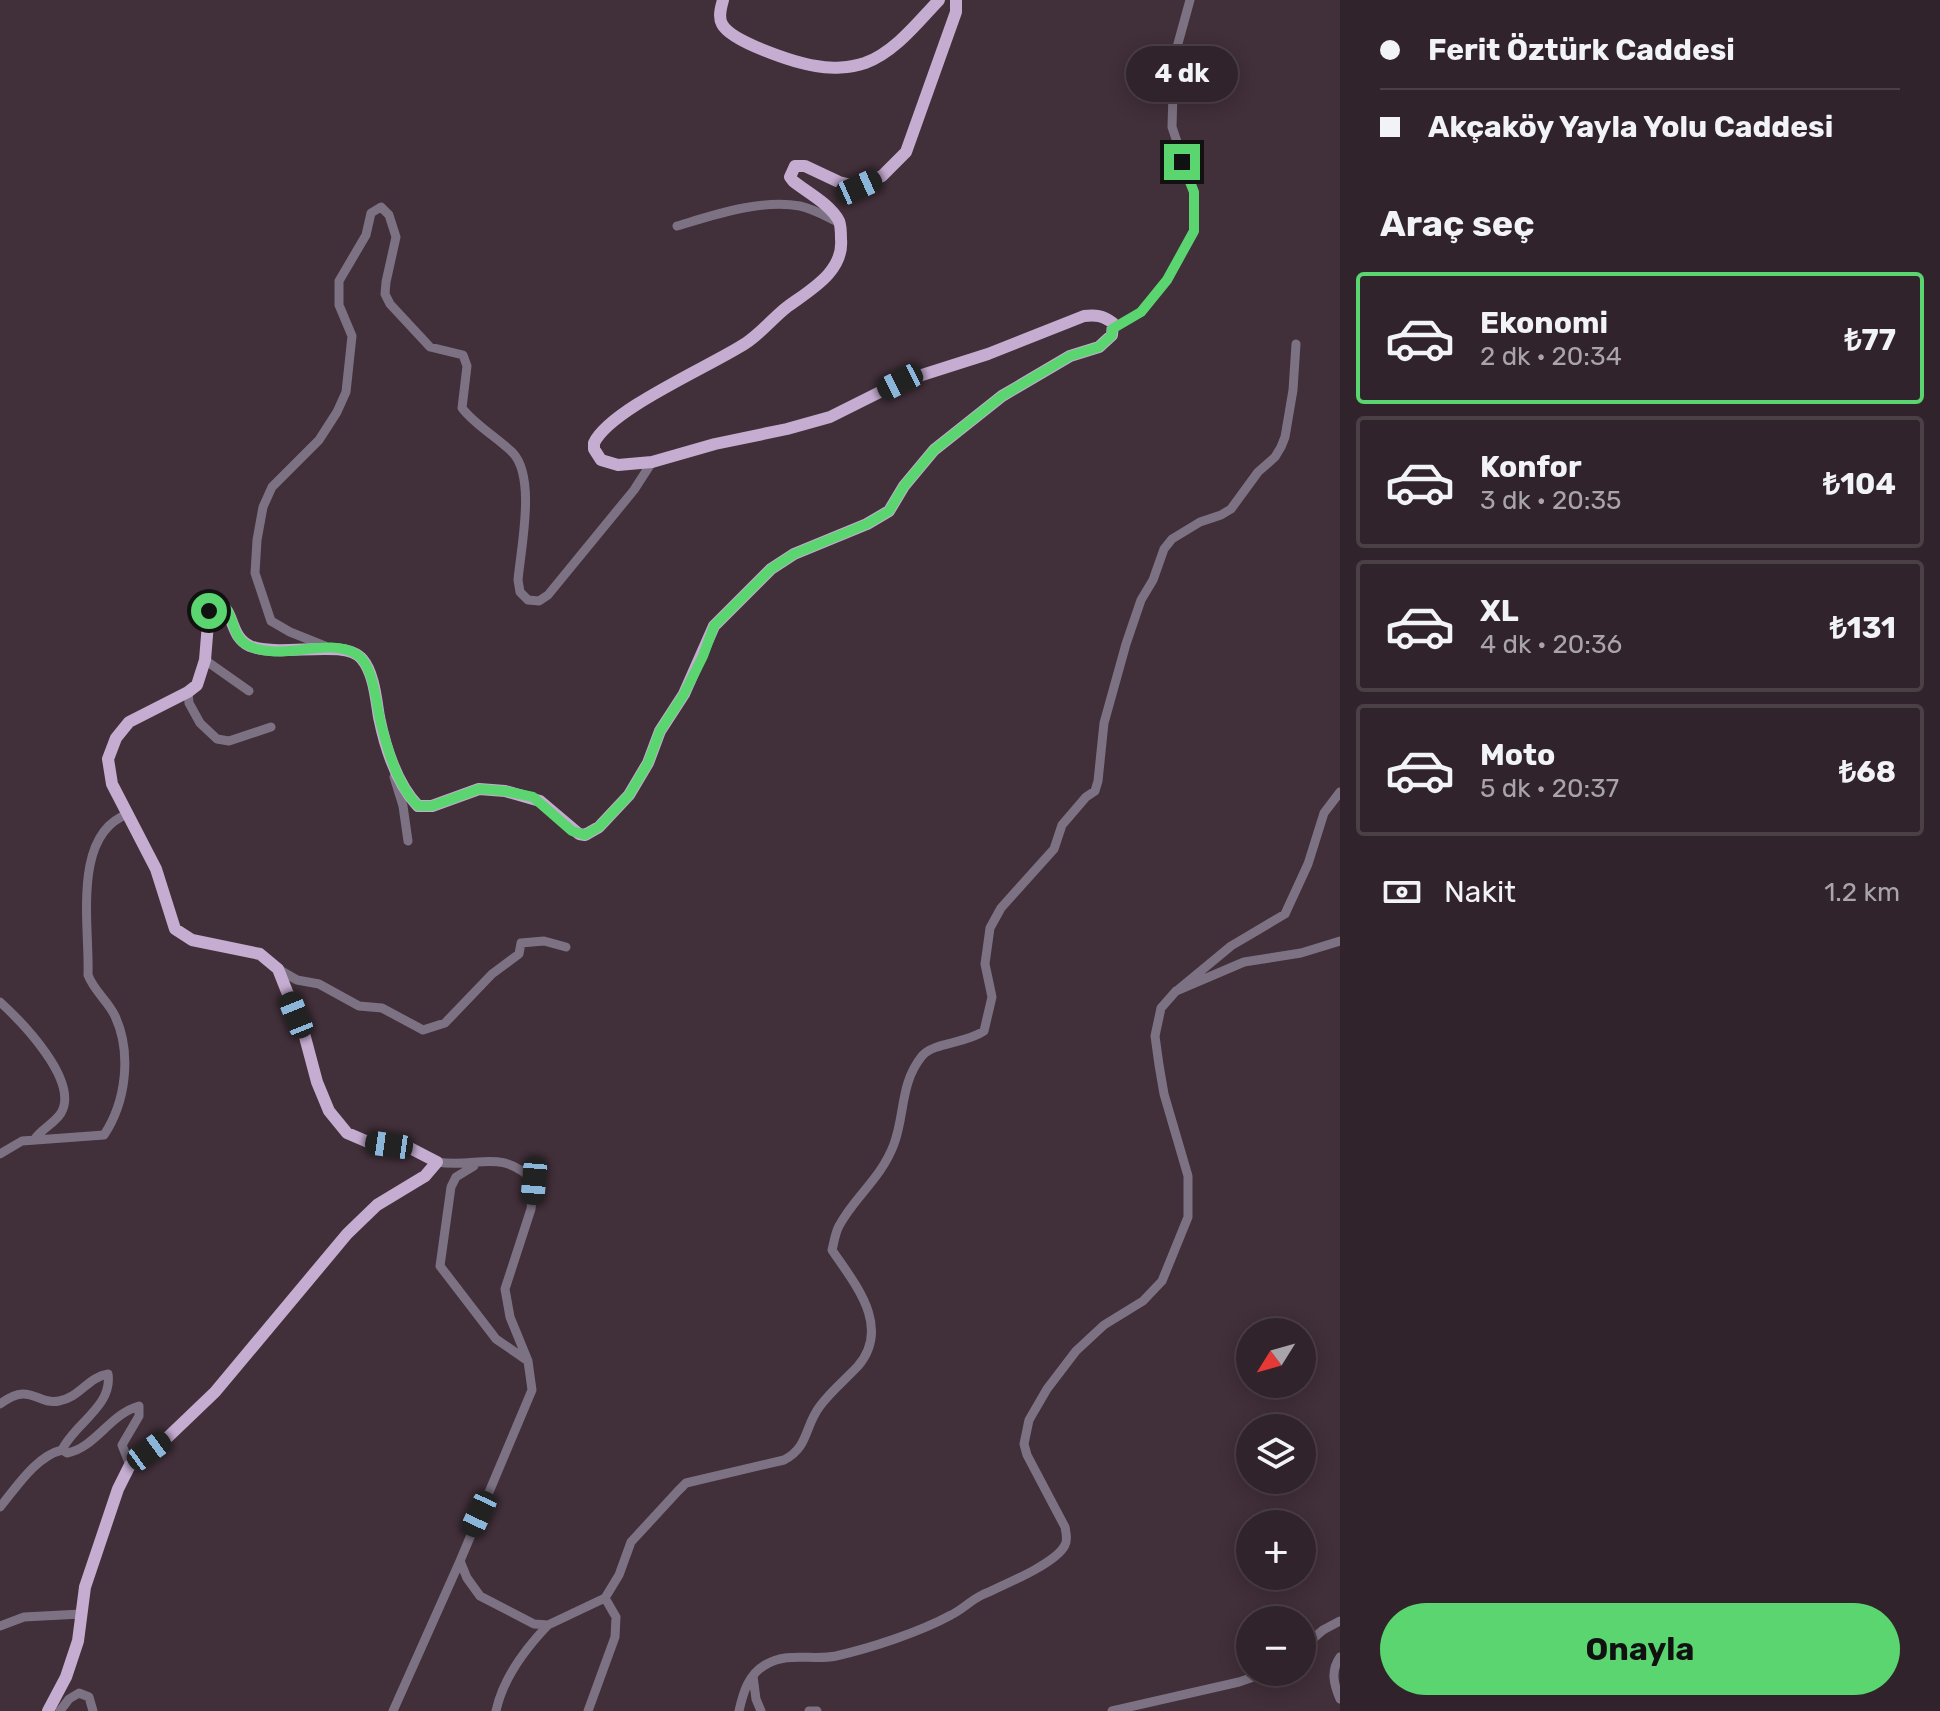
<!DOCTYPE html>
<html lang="tr">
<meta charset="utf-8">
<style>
body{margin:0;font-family:Rubik,sans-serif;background:#392b33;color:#f1f3f6;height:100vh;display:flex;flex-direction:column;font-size:30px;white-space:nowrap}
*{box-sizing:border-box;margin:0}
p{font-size:26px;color:#a8a4a9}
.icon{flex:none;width:44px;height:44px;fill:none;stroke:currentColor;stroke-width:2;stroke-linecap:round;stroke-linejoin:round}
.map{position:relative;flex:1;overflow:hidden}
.sheet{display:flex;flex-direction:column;background:#31232b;width:600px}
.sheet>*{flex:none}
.hud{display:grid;align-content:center;height:176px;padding:0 40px;background:#31232b}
.needle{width:52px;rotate:233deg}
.tools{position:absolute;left:1236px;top:1318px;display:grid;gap:16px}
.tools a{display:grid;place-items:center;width:80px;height:80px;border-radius:50%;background:#31232b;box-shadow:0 4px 20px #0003,0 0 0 2px #4c4047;font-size:40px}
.end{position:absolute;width:36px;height:36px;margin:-18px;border:10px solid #5ad56f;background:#111;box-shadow:0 0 0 4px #111}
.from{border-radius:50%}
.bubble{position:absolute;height:56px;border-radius:28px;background:#31232b;box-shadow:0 4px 20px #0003,0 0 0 2px #4c4047;font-size:26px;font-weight:700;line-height:56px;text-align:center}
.car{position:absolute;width:24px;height:48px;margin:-24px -12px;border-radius:10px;box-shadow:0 0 6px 2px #0007;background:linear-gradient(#222 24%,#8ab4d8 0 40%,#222 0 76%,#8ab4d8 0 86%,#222 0)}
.hud b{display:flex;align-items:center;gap:28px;height:76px;font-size:30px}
.hud b+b{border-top:2px solid #4c4047}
.hud i{width:20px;height:20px;background:#f1f3f6}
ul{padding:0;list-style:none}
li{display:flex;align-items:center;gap:24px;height:132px;margin:0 16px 12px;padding:0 24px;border:4px solid #4c4047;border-radius:8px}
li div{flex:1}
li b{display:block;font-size:30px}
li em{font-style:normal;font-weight:700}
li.selected{border-color:#5ad56f}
li>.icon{width:72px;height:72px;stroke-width:1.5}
h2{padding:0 40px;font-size:36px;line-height:96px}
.pay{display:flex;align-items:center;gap:20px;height:88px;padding:0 40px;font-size:30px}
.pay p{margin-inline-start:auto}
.action{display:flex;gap:16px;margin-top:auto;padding:16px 40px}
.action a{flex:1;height:92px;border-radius:48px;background:#5ad56f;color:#111;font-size:32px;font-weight:700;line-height:92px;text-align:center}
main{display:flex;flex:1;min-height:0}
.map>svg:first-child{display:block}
</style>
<main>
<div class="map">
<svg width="1340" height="1711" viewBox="0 0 1340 1711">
<rect width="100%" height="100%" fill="#412f39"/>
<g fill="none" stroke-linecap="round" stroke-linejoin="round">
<path stroke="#7d7283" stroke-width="9" d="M 677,226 C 714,215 760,199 800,206 C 814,209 827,217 840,223
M 1112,329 L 1141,312 L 1167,280 L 1194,231 L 1194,192 L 1172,127 L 1174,58 L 1190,0
M 325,646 L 290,632 L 271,621 L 255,573 L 257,540 L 263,507 L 272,487 L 319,440 L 337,412 L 346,392 L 352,336 L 339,305 L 339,281 L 366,235 L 371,213 L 381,207 L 389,215 L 396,237 L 386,282 L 385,294 L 390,304 L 430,347 L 463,355 L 467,366 L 462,408 C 476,426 497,437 513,453 C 536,478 521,547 518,580 L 520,592 L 528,600 L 539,601 L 548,595 L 634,490 L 652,462
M 205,660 L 249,691
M 188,692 L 189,703 L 200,723 L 217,739 L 229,741 L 271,727
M 394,777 L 403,806 L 408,841
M 278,969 L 297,980 L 319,984 L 359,1006 L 382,1008 L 423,1030 L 445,1023 L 492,974 L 519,954 L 521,943 L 544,941 L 566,947
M 1179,989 L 1231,946 L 1285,914 L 1308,864 L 1324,813 L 1340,792
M 0,1002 C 21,1021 80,1081 61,1113 C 54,1124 41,1129 34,1140
M 0,1154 L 22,1141 L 104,1135 C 126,1102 132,1053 115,1016 C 108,1001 94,991 88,975 C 90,928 71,834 128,814
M 437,1162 C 478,1169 499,1147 534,1181 L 531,1209 L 505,1289 L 510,1317 L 528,1361 L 532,1390 L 460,1561 L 467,1578 L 480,1596 L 534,1624 L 548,1625 L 605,1598
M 474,1166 L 456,1177 L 451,1187 L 440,1266 L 496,1339 L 528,1361
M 0,1404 C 31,1381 35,1405 59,1401 C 79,1398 88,1377 108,1374 C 113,1406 74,1424 62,1450 L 67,1453 C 95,1448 110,1414 139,1406 L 139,1416 L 122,1445 L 130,1465
M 0,1507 C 16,1488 36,1456 62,1450
M 605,1598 L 619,1575 L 631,1542 L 678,1491 L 686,1483 L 784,1460 C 809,1447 804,1427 820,1406 C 831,1391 846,1379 858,1366 C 892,1326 854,1283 832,1250 C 834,1243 835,1233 839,1226 C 854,1197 881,1179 894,1144 C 905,1115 900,1083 922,1056 C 934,1042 965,1044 984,1031 L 992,997 L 985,964 L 990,928 L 1001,908 L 1054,849 L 1062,825 L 1086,797 L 1095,791 L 1098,781 L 1104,723 L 1126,644 L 1141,600 L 1153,580 L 1164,549 L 1172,539 L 1200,522 L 1221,515 L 1231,509 L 1258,472 L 1275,457 L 1281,447 L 1285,437 L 1293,390 L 1296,344
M 0,1626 L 24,1617 L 81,1614
M 1302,1648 L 1323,1630 L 1340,1621
M 1340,1657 C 1330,1671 1334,1685 1340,1699
M 753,1676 L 756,1699 L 761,1711
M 60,1711 L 69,1699 L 79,1693 L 89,1697 L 93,1711
M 393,1711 L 460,1561
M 496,1711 C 503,1678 525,1649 548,1625
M 588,1711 L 615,1637 L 616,1617 L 605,1598
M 739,1711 C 743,1693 748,1675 765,1665 C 789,1651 811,1661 836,1656 C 871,1648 920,1632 951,1615 C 962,1610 971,1600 982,1595 C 1001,1586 1056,1564 1065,1545 C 1068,1540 1066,1533 1065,1527 L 1027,1455 L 1024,1444 L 1029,1420 L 1047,1389 L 1076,1351 L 1104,1325 L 1143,1301 L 1162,1281 L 1188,1217 L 1188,1176 L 1164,1094 L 1159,1065 L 1155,1036 L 1161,1008 L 1176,991 L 1244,962 L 1301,953 L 1340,941
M 809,1711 L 817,1711
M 1112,1711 L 1239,1682 L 1268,1672"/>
<path stroke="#c5acd1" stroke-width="12" d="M 723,0 C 721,7 718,17 722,24 C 731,42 796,63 816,66 C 831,69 850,68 865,63 C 895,52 918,22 939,0
M 48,1711 L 66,1677 L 78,1641 L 85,1587 L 118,1489 L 130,1465 L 168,1437 L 215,1392 L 347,1234 L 377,1205 L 425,1176 L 437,1162 L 410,1148 L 368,1142 L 347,1133 L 329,1111 L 317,1082 L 305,1037 L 278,969 L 260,954 L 192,940 L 175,929 L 156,869 L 112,784 L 108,759 L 116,738 L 129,722 L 188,692 L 197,685 L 205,660 L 209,611 L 212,605 L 220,603 C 235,614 230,637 250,646 C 280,658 345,638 362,659 C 374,673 376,699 379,717 C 385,746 397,784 418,806 L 432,806 L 479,789 L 505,791 L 540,801 L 579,834 L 585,835 L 599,827 L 629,795 L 648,763 L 660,731 L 684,694 L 714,626 L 771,569 L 794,554 L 867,524 L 889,511 L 904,486 L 934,450 L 1002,396 L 1070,356 L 1099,347 L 1112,335 L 1113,323 C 1102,315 1096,315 1084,316 L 988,354 L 900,382 L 830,417 L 787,429 L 715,444 L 652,462 L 618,465 L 601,460 L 594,449 L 594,443 C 610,409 711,366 746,343 C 761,333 773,318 787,307 C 810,290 844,272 841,239 C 841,234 841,226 839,221 C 830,204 808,193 793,181 L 790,177 L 795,166 L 805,166 L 839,182 L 859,187 L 882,176 L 906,152 L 956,12 L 956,0"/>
</g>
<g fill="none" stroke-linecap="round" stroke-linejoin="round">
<path stroke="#5ad56f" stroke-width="10" d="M 209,611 L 217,602 C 236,609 229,635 247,645 C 280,663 327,636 356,654 C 375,664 376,709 382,728 C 389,754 398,786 418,806 L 432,806 L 479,789 L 505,791 L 533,797 L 572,831 L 585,835 L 599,827 L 629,795 L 648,763 L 660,731 L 684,694 L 703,656 L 714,626 L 771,569 L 794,554 L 867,524 L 889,511 L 904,486 L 934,450 L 1002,396 L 1070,356 L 1099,347 L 1112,335 L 1112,329 L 1141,312 L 1167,280 L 1194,231 L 1194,192 L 1182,162"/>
</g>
</svg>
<div class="tools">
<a><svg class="needle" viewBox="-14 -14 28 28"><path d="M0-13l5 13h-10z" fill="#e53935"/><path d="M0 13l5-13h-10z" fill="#a8a4a9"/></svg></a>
<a><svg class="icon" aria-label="layers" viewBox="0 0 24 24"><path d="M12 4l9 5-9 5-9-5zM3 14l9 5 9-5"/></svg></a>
<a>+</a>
<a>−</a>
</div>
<i class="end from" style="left:209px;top:611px"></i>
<i class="end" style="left:1182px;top:162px"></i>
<div class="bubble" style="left:1126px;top:46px;width:112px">4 dk</div>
<i class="car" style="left:859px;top:187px;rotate:66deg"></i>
<i class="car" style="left:900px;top:382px;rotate:243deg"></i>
<i class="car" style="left:296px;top:1015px;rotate:338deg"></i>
<i class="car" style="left:389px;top:1145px;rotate:278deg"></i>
<i class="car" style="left:534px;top:1181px;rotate:185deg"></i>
<i class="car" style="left:149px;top:1451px;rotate:54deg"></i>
<i class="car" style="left:479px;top:1514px;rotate:205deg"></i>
</div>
<section class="sheet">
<div class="hud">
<b><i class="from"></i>Ferit Öztürk Caddesi</b>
<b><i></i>Akçaköy Yayla Yolu Caddesi</b>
</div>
<h2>Araç seç</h2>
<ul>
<li class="selected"><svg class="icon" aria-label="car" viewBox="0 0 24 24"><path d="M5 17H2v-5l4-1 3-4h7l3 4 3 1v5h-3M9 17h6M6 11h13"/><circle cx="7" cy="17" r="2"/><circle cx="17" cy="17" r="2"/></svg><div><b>Ekonomi</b><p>2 dk · 20:34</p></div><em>₺77</em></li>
<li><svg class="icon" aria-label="car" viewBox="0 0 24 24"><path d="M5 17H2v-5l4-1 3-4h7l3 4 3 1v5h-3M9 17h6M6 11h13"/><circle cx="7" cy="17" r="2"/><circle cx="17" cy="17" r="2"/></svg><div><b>Konfor</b><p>3 dk · 20:35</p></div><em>₺104</em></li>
<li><svg class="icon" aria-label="car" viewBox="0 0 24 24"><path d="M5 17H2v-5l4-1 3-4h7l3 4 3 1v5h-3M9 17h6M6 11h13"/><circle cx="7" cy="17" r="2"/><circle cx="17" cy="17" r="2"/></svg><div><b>XL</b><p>4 dk · 20:36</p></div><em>₺131</em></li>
<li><svg class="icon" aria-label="car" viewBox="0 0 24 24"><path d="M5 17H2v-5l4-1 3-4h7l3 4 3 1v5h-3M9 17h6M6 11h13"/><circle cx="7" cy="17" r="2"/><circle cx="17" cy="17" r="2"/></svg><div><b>Moto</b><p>5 dk · 20:37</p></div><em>₺68</em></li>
</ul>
<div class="pay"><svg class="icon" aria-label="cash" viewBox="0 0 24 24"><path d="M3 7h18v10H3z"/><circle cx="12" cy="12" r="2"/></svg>Nakit<p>1.2 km</p></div>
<div class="action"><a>Onayla</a></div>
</section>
</main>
